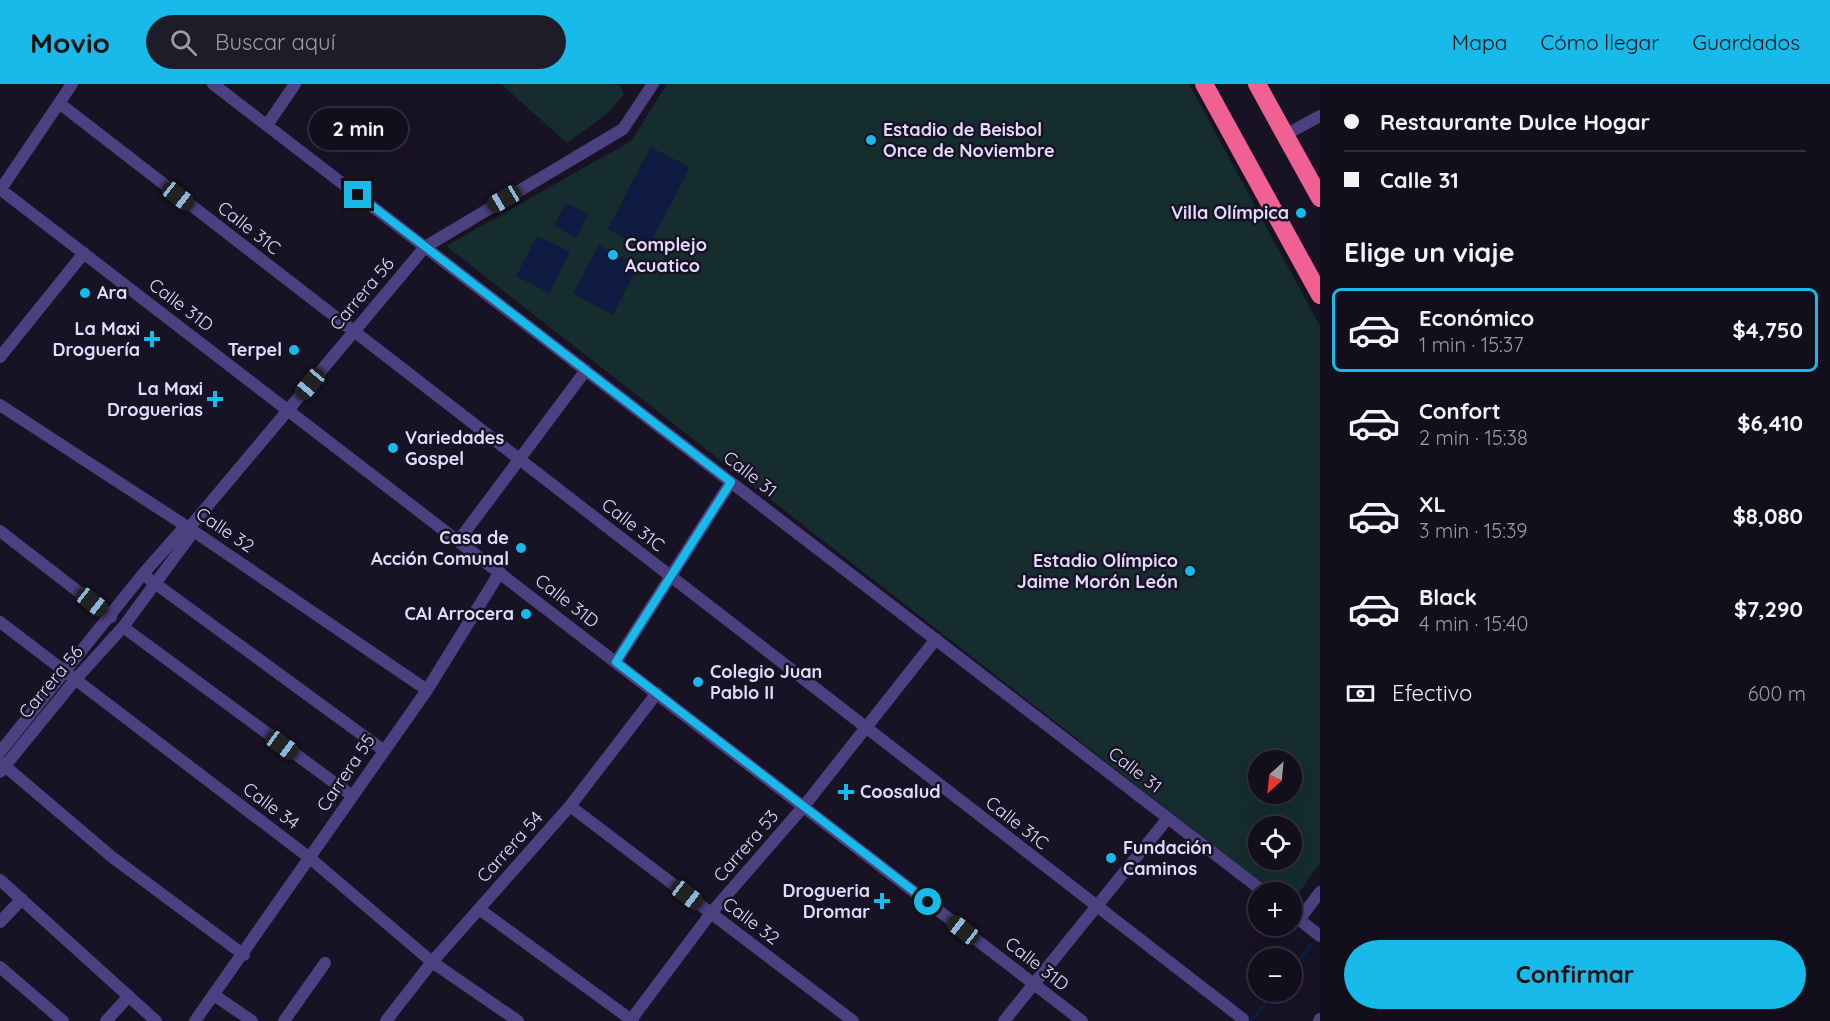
<!DOCTYPE html>
<html lang="es">
<meta charset="utf-8">
<style>
body{margin:0;font-family:Quicksand,sans-serif;background:#1f1c29;color:#f1f3f6;height:100vh;display:flex;flex-direction:column;font-size:22px;white-space:nowrap}
*{box-sizing:border-box;margin:0}
p{font-size:20px;color:#9c9ca3}
.icon{flex:none;width:33px;height:33px;fill:none;stroke:currentColor;stroke-width:2;stroke-linecap:round;stroke-linejoin:round}
.map{position:relative;flex:1;overflow:hidden}
.side{display:flex;flex-direction:column;background:#120e1c;width:510px}
.side>*{flex:none}
.guide{display:grid;align-content:center;height:132px;padding:0 24px;background:#120e1c}
.needle{width:39px;rotate:207deg}
.buttons{position:absolute;left:1248px;top:666px;display:grid;gap:12px}
.buttons a{display:grid;place-items:center;width:54px;height:54px;border-radius:50%;background:#120e1c;box-shadow:0 6px 24px #0002,0 0 0 2px #312e3b;font-size:30px}
.end{position:absolute;width:27px;height:27px;margin:-14px;border:8px solid #18bae9;background:#111;box-shadow:0 0 0 3px #111}
.from{border-radius:50%}
.bubble{position:absolute;height:42px;border-radius:21px;background:#120e1c;box-shadow:0 6px 24px #0002,0 0 0 2px #312e3b;font-size:20px;font-weight:700;line-height:42px;text-align:center}
.car{position:absolute;width:18px;height:36px;margin:-18px -9px;border-radius:8px;box-shadow:0 0 4px 2px #0007;background:linear-gradient(#222 24%,#8ab4d8 0 40%,#222 0 76%,#8ab4d8 0 86%,#222 0)}
.guide b{display:flex;align-items:center;gap:21px;height:57px;font-size:22px}
.guide b+b{border-top:2px solid #312e3b}
.guide i{width:15px;height:15px;background:#f1f3f6}
ul{padding:0;list-style:none}
li{display:flex;align-items:center;gap:18px;height:84px;margin:0 12px 9px;padding:0 12px;border:3px solid transparent;border-radius:9px}
li div{flex:1}
li b{display:block;font-size:22px}
li em{font-style:normal;font-weight:700}
li.selected{border-color:#18bae9}
li>.icon{width:54px;height:54px;stroke-width:1.5}
h2{padding:0 24px;font-size:27px;line-height:72px}
.pay{display:flex;align-items:center;gap:15px;height:66px;padding:0 24px;font-size:22px}
.pay p{margin-inline-start:auto}
.cta{display:flex;gap:12px;margin-top:auto;padding:12px 24px}
.cta a{flex:1;height:69px;border-radius:36px;background:#18bae9;color:#111;font-size:24px;font-weight:700;line-height:69px;text-align:center}
header{display:flex;align-items:center;gap:36px;box-sizing:border-box;height:84px;padding:0 30px;background:#18bae9;color:#111}
header strong{font-size:28px}
nav{display:flex;gap:33px;margin-inline-start:auto;font-size:21px}
.search{width:420px;height:54px;background:#1f1c29;display:flex;align-items:center;gap:15px;box-sizing:border-box;padding:0 21px;border-radius:33px;color:#9c9ca3;font-size:22px}
main{display:flex;flex:1;min-height:0}
.map>svg:first-child{display:block}
</style>
<header>
<strong>Movio</strong>
<div class="search"><svg class="icon" aria-label="search" viewBox="0 0 24 24"><circle cx="10" cy="10" r="6"/><path d="M15 15l6 6"/></svg>Buscar aquí</div>
<nav><a>Mapa</a><a>Cómo llegar</a><a>Guardados</a></nav>
</header>
<main>
<div class="map">
<svg width="1320" height="937" viewBox="0 0 1320 937">
<rect width="100%" height="100%" fill="#181225"/>
<path fill="#152d2f" fill-rule="evenodd" d="M 501,0 L 610,0 L 619,1 L 624,10 L 609,28 L 567,59 Z
M 667,0 L 1189,0 L 1320,242 L 1320,779 L 1293,817 L 1292,808 L 1273,808 L 446,162 L 631,57 ZM 1258,676 L 1292,676 L 1292,710 L 1258,710 ZM 1258,742 L 1292,742 L 1292,776 L 1258,776 Z"/>
<path fill="#0f1b41" d="M 650,63 L 690,83 L 647,166 L 608,145 Z
M 566,119 L 588,130 L 576,154 L 554,142 Z
M 537,152 L 570,168 L 549,209 L 516,192 Z
M 599,161 L 638,182 L 613,231 L 573,210 Z"/>
<g fill="none" stroke-linecap="round" stroke-linejoin="round">
<path stroke="#0f1b41" stroke-width="4" d="M 13,662 L 40,628
M 1292,886 L 1311,861
M 1251,937 L 1275,908"/>
<path stroke="#4b4180" stroke-width="12" d="M 213,0 L 1264,808
M 59,19 L 1243,935
M 267,41 L 295,0
M 1285,51 L 1320,32
M 0,105 L 1082,937
M 1,105 L 72,0
M 0,273 L 84,169
M 0,321 L 189,444 L 427,606
M 0,447 L 111,533
M 459,456 L 586,286
M 149,495 L 383,666
M 0,538 L 311,775 L 432,878 L 518,937
M 123,543 L 351,711
M 616,578 L 731,398
M 0,668 L 143,490 L 180,448 L 189,444 L 425,163 L 623,45 L 653,0
M 0,678 L 112,773 L 244,871
M 0,688 L 75,596 L 123,543 L 191,451 L 189,444
M 570,722 L 853,937
M 0,796 L 156,937
M 479,825 L 633,937
M 1292,830 L 1320,852
M 1299,836 L 1320,808
M 0,838 L 22,815
M 0,883 L 63,937
M 214,911 L 252,937
M 106,937 L 129,912
M 195,937 L 427,606 L 500,488
M 284,937 L 325,879
M 386,937 L 432,878 L 570,722 L 657,609
M 630,937 L 711,829 L 804,722 L 936,555
M 1004,937 L 1168,734
M 1319,937 L 1320,935"/>
<path stroke="#f06093" stroke-width="18" d="M 1204,0 L 1320,211
M 1257,0 L 1320,114"/>
</g>
<g fill="none" stroke-linecap="round" stroke-linejoin="round">
<path stroke="#18bae9" stroke-width="8" d="M 358,111 L 731,398 L 616,578 L 928,818"/>
</g>
<g fill="#18bae9" stroke="#181225" stroke-width="2">
<circle cx="871" cy="56" r="6"/>
<circle cx="1301" cy="129" r="6"/>
<circle cx="613" cy="171" r="6"/>
<circle cx="85" cy="209" r="6"/>
<path d="M149 246h6v6h6v6h-6v6h-6v-6h-6v-6h6z"/>
<circle cx="294" cy="266" r="6"/>
<path d="M212 306h6v6h6v6h-6v6h-6v-6h-6v-6h6z"/>
<circle cx="393" cy="364" r="6"/>
<circle cx="521" cy="464" r="6"/>
<circle cx="1190" cy="487" r="6"/>
<circle cx="526" cy="530" r="6"/>
<circle cx="698" cy="598" r="6"/>
<path d="M843 699h6v6h6v6h-6v6h-6v-6h-6v-6h6z"/>
<circle cx="1111" cy="774" r="6"/>
<path d="M879 808h6v6h6v6h-6v6h-6v-6h-6v-6h6z"/>
</g>
<g text-anchor="middle" stroke-width="5" stroke-linejoin="round" paint-order="stroke">
<g font-size="18" font-weight="bold" fill="#e2dafb" stroke="#181225" text-anchor="end">
<text x="883" y="52" text-anchor="start">Estadio de Beisbol<tspan x="883" dy="21">Once de Noviembre</tspan></text>
<text x="1289" y="135">Villa Olímpica</text>
<text x="625" y="167" text-anchor="start">Complejo<tspan x="625" dy="21">Acuatico</tspan></text>
<text x="97" y="215" text-anchor="start">Ara</text>
<text x="140" y="251">La Maxi<tspan x="140" dy="21">Droguería</tspan></text>
<text x="282" y="272">Terpel</text>
<text x="203" y="311">La Maxi<tspan x="203" dy="21">Droguerias</tspan></text>
<text x="405" y="360" text-anchor="start">Variedades<tspan x="405" dy="21">Gospel</tspan></text>
<text x="509" y="460">Casa de<tspan x="509" dy="21">Acción Comunal</tspan></text>
<text x="1178" y="483">Estadio Olímpico<tspan x="1178" dy="21">Jaime Morón León</tspan></text>
<text x="514" y="536">CAI Arrocera</text>
<text x="710" y="594" text-anchor="start">Colegio Juan<tspan x="710" dy="21">Pablo II</tspan></text>
<text x="860" y="714" text-anchor="start">Coosalud</text>
<text x="1123" y="770" text-anchor="start">Fundación<tspan x="1123" dy="21">Caminos</tspan></text>
<text x="870" y="813">Drogueria<tspan x="870" dy="21">Dromar</tspan></text>
</g>
<g font-size="18" fill="#e2dafb" stroke="#181225">
<text transform="translate(249 144) rotate(38)" y="6">Calle 31C</text>
<text transform="translate(362 210) rotate(-50)" y="6">Carrera 56</text>
<text transform="translate(181 221) rotate(37)" y="6">Calle 31D</text>
<text transform="translate(750 390) rotate(38)" y="6">Calle 31</text>
<text transform="translate(633 441) rotate(38)" y="6">Calle 31C</text>
<text transform="translate(225 446) rotate(34)" y="6">Calle 32</text>
<text transform="translate(567 517) rotate(38)" y="6">Calle 31D</text>
<text transform="translate(51 598) rotate(-50)" y="6">Carrera 56</text>
<text transform="translate(1135 686) rotate(38)" y="6">Calle 31</text>
<text transform="translate(346 689) rotate(-56)" y="6">Carrera 55</text>
<text transform="translate(271 722) rotate(37)" y="6">Calle 34</text>
<text transform="translate(1017 739) rotate(38)" y="6">Calle 31C</text>
<text transform="translate(746 762) rotate(-49)" y="6">Carrera 53</text>
<text transform="translate(510 763) rotate(-48)" y="6">Carrera 54</text>
<text transform="translate(751 837) rotate(37)" y="6">Calle 32</text>
<text transform="translate(1037 880) rotate(38)" y="6">Calle 31D</text>
</g>
</g>
</svg>
<div class="buttons">
<a><svg class="needle" viewBox="-14 -14 28 28"><path d="M0-13l5 13h-10z" fill="#e53935"/><path d="M0 13l5-13h-10z" fill="#9c9ca3"/></svg></a>
<a><svg class="icon" aria-label="locate" viewBox="0 0 24 24"><circle cx="12" cy="12" r="6"/><path d="M12 2v4M12 18v4M2 12h4M18 12h4"/></svg></a>
<a>+</a>
<a>−</a>
</div>
<i class="end from" style="left:928px;top:818px"></i>
<i class="end" style="left:358px;top:111px"></i>
<div class="bubble" style="left:309px;top:24px;width:99px">2 min</div>
<i class="car" style="left:178px;top:112px;rotate:128deg"></i>
<i class="car" style="left:504px;top:115px;rotate:240deg"></i>
<i class="car" style="left:310px;top:300px;rotate:220deg"></i>
<i class="car" style="left:92px;top:518px;rotate:128deg"></i>
<i class="car" style="left:282px;top:661px;rotate:126deg"></i>
<i class="car" style="left:687px;top:811px;rotate:128deg"></i>
<i class="car" style="left:963px;top:846px;rotate:308deg"></i>
</div>
<section class="side">
<div class="guide">
<b><i class="from"></i>Restaurante Dulce Hogar</b>
<b><i></i>Calle 31</b>
</div>
<h2>Elige un viaje</h2>
<ul>
<li class="selected"><svg class="icon" aria-label="car" viewBox="0 0 24 24"><path d="M5 17H2v-5l4-1 3-4h7l3 4 3 1v5h-3M9 17h6M6 11h13"/><circle cx="7" cy="17" r="2"/><circle cx="17" cy="17" r="2"/></svg><div><b>Económico</b><p>1 min · 15:37</p></div><em>$4,750</em></li>
<li><svg class="icon" aria-label="car" viewBox="0 0 24 24"><path d="M5 17H2v-5l4-1 3-4h7l3 4 3 1v5h-3M9 17h6M6 11h13"/><circle cx="7" cy="17" r="2"/><circle cx="17" cy="17" r="2"/></svg><div><b>Confort</b><p>2 min · 15:38</p></div><em>$6,410</em></li>
<li><svg class="icon" aria-label="car" viewBox="0 0 24 24"><path d="M5 17H2v-5l4-1 3-4h7l3 4 3 1v5h-3M9 17h6M6 11h13"/><circle cx="7" cy="17" r="2"/><circle cx="17" cy="17" r="2"/></svg><div><b>XL</b><p>3 min · 15:39</p></div><em>$8,080</em></li>
<li><svg class="icon" aria-label="car" viewBox="0 0 24 24"><path d="M5 17H2v-5l4-1 3-4h7l3 4 3 1v5h-3M9 17h6M6 11h13"/><circle cx="7" cy="17" r="2"/><circle cx="17" cy="17" r="2"/></svg><div><b>Black</b><p>4 min · 15:40</p></div><em>$7,290</em></li>
</ul>
<div class="pay"><svg class="icon" aria-label="cash" viewBox="0 0 24 24"><path d="M3 7h18v10H3z"/><circle cx="12" cy="12" r="2"/></svg>Efectivo<p>600 m</p></div>
<div class="cta"><a>Confirmar</a></div>
</section>
</main>
